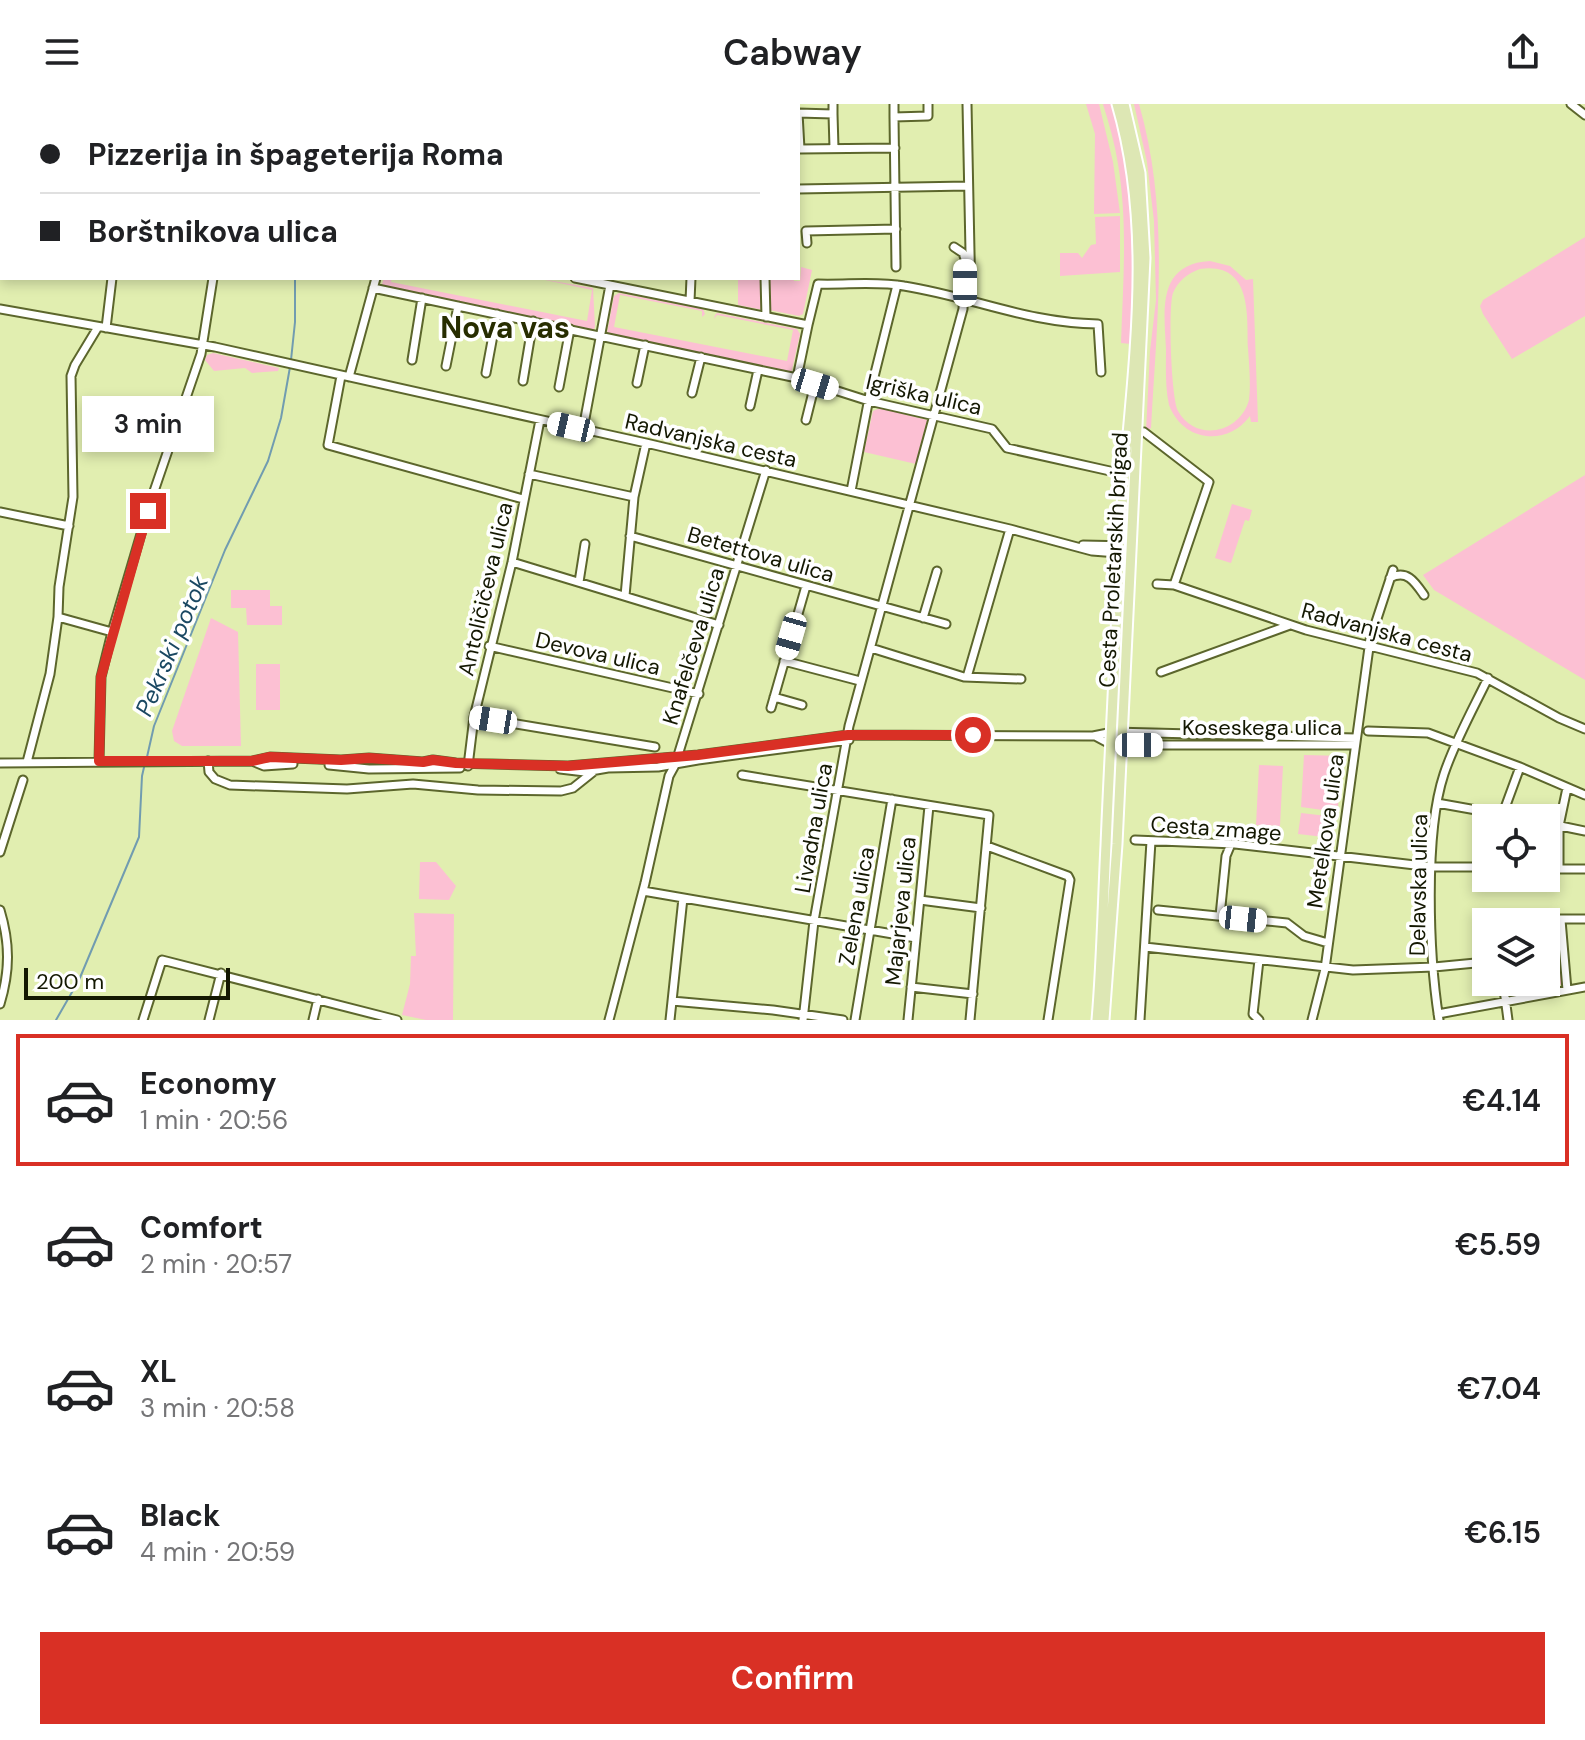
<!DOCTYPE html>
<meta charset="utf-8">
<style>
body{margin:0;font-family:"DM Sans",sans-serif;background:#f2f2f2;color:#202124;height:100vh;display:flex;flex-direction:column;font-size:30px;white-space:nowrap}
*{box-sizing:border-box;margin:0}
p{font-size:26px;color:#757577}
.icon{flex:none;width:44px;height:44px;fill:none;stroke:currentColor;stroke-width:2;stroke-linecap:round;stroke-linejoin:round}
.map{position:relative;height:916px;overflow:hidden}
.panel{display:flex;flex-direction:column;background:#fff;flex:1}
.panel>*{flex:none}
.banner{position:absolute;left:0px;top:0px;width:800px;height:176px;box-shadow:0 4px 12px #0003;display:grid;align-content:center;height:176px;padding:0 40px;background:#fff}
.fabs{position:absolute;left:1472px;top:700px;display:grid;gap:16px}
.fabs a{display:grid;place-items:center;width:88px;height:88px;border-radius:0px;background:#fff;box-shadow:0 4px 12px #0003;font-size:40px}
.scale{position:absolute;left:24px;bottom:20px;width:206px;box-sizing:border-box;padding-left:8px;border:4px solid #141802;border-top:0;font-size:22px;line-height:28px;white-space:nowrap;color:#141802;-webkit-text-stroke:6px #fff;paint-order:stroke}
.end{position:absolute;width:36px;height:36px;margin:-18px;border:10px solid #d93025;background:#fff;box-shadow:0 0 0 4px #fff}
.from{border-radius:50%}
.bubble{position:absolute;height:56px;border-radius:0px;background:#fff;box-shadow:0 4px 12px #0003;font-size:26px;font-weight:600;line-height:56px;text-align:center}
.car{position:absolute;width:24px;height:48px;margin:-24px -12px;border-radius:10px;box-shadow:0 0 6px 2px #0007;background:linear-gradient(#fff 24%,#345 0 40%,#fff 0 76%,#345 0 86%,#fff 0)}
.banner b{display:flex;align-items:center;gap:28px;height:76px;font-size:30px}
.banner b+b{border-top:2px solid #e0e0e0}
.banner i{width:20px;height:20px;background:#202124}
ul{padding:14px 0 0;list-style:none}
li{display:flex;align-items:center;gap:24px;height:132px;margin:0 16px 12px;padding:0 24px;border:4px solid transparent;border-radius:0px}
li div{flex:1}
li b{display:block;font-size:30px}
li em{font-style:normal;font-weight:600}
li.selected{border-color:#d93025}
li>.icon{width:72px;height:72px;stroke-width:1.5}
.button{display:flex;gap:16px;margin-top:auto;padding:16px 40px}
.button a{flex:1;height:92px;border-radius:0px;background:#d93025;color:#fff;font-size:32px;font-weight:600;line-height:92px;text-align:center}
header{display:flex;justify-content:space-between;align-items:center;height:104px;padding:0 40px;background:#fff;font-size:36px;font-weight:600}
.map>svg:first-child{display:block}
</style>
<header><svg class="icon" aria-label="menu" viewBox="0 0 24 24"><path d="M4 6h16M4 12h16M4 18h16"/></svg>Cabway<svg class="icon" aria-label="share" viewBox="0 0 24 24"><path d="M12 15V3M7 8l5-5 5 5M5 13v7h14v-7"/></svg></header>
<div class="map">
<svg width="1585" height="916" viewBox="0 0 1585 916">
<rect width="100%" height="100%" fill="#e1eeb0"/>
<path fill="#fcc0d3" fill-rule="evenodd" d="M 1086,0 L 1099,0 L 1113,58 L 1120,109 L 1094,110 L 1095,30 Z
M 1103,0 L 1113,0 L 1131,78 L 1134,167 L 1131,240 L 1121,239 C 1123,179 1128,120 1118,60 C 1115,40 1109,20 1103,0 Z
M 1134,0 L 1139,0 C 1170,108 1157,214 1151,324 L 1146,327 L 1150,247 L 1156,196 L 1154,117 L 1147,58 Z
M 1120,112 L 1120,168 L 1060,172 L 1060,149 L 1078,149 L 1082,154 L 1091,141 L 1096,140 L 1095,113 Z
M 1585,133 L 1585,212 L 1512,255 L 1483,210 L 1480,202 L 1483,196 Z
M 1210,157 L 1230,162 L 1246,176 L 1253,175 L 1258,318 L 1251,318 L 1250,312 C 1227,343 1183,338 1169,301 C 1165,283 1166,263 1166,245 C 1164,206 1157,160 1210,157 ZM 1200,165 C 1252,158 1247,210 1248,244 C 1249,261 1251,279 1249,296 C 1240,329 1196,339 1178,307 C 1171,294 1168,203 1173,189 C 1178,177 1188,169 1200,165 Z
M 801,163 L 812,166 L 803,210 L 799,212 L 769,206 L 768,174 L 793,174 L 794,177 L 800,177 Z
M 384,174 L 392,174 L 391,178 L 587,217 L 592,186 L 536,174 L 593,184 L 595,223 L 593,226 L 381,183 Z
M 738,174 L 762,174 L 763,206 L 738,201 Z
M 619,189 L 703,205 L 705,210 L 702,213 L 702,207 L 620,191 L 614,223 L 787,257 L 793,226 L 717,211 L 714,215 L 715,211 L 717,209 L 797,225 L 800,230 L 791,270 L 607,229 L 614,192 Z
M 213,249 L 279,264 L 278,267 L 252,269 L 245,264 L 214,267 L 205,256 L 207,251 Z
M 880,304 L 927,316 L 916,360 L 864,348 L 873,307 Z
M 1585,371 L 1585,576 L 1434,486 L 1423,471 Z
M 1232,400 L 1252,406 L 1249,417 L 1245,416 L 1231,459 L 1215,454 Z
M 231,486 L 270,486 L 270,502 L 282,502 L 282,521 L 247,521 L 246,504 L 231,504 Z
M 211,514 L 238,528 L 241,642 L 182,642 L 174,637 L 172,627 Z
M 256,560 L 280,560 L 280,606 L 256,606 Z
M 1304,651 L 1345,652 L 1337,708 L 1301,703 Z
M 1259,661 L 1283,662 L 1280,722 L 1256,721 Z
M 1301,709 L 1336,713 L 1333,734 L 1298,730 Z
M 420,758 L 436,758 L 456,782 L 449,796 L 419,795 Z
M 414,809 L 454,810 L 453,916 L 426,916 L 402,911 L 410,880 L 411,852 L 416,852 Z
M 1546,818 L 1553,818 L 1557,821 L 1563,880 L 1512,891 L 1508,889 L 1506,878 L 1546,878 Z"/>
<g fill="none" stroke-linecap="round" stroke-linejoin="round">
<path stroke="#719cb0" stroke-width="2" d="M 349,2 L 351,0
M 291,256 L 295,218 L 295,174
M 147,653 L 154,622 L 225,446 L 268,357 L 281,314 L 290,263
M 56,916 L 79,876 L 139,733 L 142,672 L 145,659"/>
<defs>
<path id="minor" d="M 894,0 L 894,13
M 967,0 L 971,197
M 1571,0 L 1585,11
M 28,2 L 29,0
M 134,2 L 134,0
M 242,2 L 243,0
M 762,2 L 766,0
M 798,9 L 800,45 L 895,44
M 798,9 L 833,10 L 833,0
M 833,10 L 834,44
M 0,72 L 2,67
M 798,85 L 968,82
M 807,139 L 806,127 L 896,125
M 896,163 L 894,13 L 928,12 L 928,0
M 575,174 L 808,221 L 818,180 C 846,181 877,177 904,182 C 973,193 1027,219 1098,220 L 1101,268
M 765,174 L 766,213
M 373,184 L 797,274 L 869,297 L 992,325 L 1007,344 L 1110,367
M 690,197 L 691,174
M 0,205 L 215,243 L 646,339 L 1010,425 L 1092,447 L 1130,450
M 106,224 L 112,174
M 412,256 L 422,194
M 446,262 L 458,202
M 486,269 L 497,210
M 341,272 L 328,341 L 523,395
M 349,273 L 376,174
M 797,274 L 808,221
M 523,277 L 533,217
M 637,279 L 645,241
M 559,283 L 570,225
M 692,289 L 701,253
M 750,302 L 758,266
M 806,316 L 815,280
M 583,325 L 610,181
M 1144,328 L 1209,378 L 1174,481
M 529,370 L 634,393
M 851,387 L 870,289 L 897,181
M 0,408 L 69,422
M 630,432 L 946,520
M 1083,441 L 1131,442
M 512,458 L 719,521
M 1390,474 C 1407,465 1415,478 1424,491
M 579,478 L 585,440
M 1157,480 L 1174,481 L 1306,526 L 1477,569 L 1559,614 L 1585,625
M 625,492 L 634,393 L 646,339
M 58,513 L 112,528 L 101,573 L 99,657
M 923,514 L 937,467
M 112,528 L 151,396 L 201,250 L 213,174
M 489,542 L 699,590
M 871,544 L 964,573 L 1021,575
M 784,557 L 860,577
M 1161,568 L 1290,521
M 967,573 L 1010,425
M 774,593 L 802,601
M 771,604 L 806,482
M 474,613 L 655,643
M 1368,627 L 1428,629 L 1520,663 L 1585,691
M 1095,632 L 1110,640 L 1121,641 L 1355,641
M 208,657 L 209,668 L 215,675 L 230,681 L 347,685 L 413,680 L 478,686 L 561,687 L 573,684 L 593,668
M 252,657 L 264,662 L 293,660
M 27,658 L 50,570 L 58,513 L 59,483 L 73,393 L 71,272 L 75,261 L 98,223
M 0,659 L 252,657 L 270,653 L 341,656 L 369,654 L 423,658 L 433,656 L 456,659 L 568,662 L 698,651 L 848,631 L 1093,632 L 1113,628 L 1356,634
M 329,661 L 369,665 L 460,664
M 468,662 L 474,613 L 512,458 L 540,316
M 560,665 L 585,668 L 608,664 L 658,663 L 698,656 L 849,636
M 742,671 L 989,711 L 970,916
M 1437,699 L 1521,714
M 1502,712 L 1520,663
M 1546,719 L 1585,727
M 1135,736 L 1235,740 L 1432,763 L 1486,763
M 987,742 L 1068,772 L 1070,776 L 1048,916
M 0,748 L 23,676
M 1546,765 L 1585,765
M 1559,765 L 1559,722 L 1567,684
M 643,787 L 916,834
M 920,796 L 981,804
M 0,806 C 10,839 10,867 0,900
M 1158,806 L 1287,819 L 1304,832 L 1328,839
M 1220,812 L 1226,752 L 1231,740
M 1561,816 L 1567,886
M 1499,818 L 1499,815 L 1585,815
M 1145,843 L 1353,866 L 1434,863 L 1486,858
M 1503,878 L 1508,916
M 911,883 L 973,890
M 672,897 L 773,906 L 843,916
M 1438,910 L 1585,883
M 143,916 L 162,856 L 397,916
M 209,916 L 221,869
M 313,916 L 318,895
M 609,916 L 645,779 L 669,672 L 675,661 L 766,366
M 670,916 L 683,794
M 803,916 L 814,817 L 849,622 L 963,205 L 965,155 L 963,149 L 954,143
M 855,916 L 892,695
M 908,916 L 929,702
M 1140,916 L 1151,737
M 1259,916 L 1253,910 L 1259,856
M 1312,916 L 1325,865 L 1370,536 L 1393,466
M 1439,916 C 1429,852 1424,730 1444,670 C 1455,637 1473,605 1488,574"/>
<path id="major" d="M 1097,916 C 1102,858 1103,799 1106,741 C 1110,644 1116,548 1119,451 C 1125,302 1160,147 1117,0
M 1104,916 L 1117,740 L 1145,154 L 1140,69 L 1124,0"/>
</defs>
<use href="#minor" stroke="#5c662c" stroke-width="11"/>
<use href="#major" stroke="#fff" stroke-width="13"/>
<use href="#minor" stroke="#fff" stroke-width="7"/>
<use href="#major" stroke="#dde7b4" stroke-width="9"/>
</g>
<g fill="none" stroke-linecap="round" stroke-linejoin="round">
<path stroke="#d93025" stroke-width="10" d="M 148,407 L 101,573 L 99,657 L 252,657 L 270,653 L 341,656 L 369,654 L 423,658 L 433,656 L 456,659 L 568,662 L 698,651 L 848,631 L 973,631"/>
</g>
<g text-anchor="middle" stroke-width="7" stroke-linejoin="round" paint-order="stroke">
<g font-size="22" fill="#141802" stroke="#fff">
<text transform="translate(924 290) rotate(13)" y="8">Igriška ulica</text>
<text transform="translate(711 336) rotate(13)" y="8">Radvanjska cesta</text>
<text transform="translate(761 450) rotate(16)" y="8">Betettova ulica</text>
<text transform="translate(1113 456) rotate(-87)" y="8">Cesta Proletarskih brigad</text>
<text transform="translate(485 485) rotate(-77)" y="8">Antoličičeva ulica</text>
<text transform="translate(1387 528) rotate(15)" y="8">Radvanjska cesta</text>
<text transform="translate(693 542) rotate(-73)" y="8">Knafelčeva ulica</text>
<text transform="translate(598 549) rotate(13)" y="8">Devova ulica</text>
<text x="1262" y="631">Koseskega ulica</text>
<text transform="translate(813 724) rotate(-80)" y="8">Livadna ulica</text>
<text transform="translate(1216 724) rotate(4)" y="8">Cesta zmage</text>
<text transform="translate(1325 727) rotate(-82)" y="8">Metelkova ulica</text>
<text transform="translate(1418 781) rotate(-89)" y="8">Delavska ulica</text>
<text transform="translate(856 802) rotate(-80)" y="8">Zelena ulica</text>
<text transform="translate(900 807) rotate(-84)" y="8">Majarjeva ulica</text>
</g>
<g font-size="24" font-style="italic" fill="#1a4862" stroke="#fff">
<text transform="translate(172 542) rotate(-67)" y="8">Pekrski potok</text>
</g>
<g font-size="30" font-weight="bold" fill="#272d00" stroke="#fff">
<text x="505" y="234">Nova vas</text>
</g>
</g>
</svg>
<div class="fabs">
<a><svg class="icon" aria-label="locate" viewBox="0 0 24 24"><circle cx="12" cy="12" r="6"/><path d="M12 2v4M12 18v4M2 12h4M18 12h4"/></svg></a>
<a><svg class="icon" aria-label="layers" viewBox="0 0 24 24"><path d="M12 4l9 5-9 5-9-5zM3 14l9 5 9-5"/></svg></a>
</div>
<div class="scale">200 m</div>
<i class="end from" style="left:973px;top:631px"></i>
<i class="end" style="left:148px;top:407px"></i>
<div class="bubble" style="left:82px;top:292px;width:132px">3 min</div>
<i class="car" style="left:965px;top:179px;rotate:0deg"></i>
<i class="car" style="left:815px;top:280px;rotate:107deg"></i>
<i class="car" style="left:571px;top:323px;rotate:283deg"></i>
<i class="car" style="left:791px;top:532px;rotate:196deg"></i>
<i class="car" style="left:493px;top:616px;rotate:279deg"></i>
<i class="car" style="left:1139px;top:641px;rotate:90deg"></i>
<i class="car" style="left:1243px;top:815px;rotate:96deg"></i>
<div class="banner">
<b><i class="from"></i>Pizzerija in špageterija Roma</b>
<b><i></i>Borštnikova ulica</b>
</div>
</div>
<section class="panel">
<ul>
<li class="selected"><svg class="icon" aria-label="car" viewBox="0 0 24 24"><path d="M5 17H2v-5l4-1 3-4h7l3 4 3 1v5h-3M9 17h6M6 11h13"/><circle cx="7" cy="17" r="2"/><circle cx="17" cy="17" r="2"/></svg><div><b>Economy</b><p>1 min · 20:56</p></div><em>€4.14</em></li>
<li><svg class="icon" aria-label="car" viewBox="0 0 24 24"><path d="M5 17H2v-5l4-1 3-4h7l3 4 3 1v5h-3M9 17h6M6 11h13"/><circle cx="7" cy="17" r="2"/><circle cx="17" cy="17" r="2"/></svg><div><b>Comfort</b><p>2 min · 20:57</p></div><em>€5.59</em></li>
<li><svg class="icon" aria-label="car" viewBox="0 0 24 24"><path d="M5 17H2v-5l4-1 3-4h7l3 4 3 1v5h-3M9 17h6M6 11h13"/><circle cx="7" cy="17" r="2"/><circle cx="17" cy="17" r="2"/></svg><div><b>XL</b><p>3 min · 20:58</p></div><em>€7.04</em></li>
<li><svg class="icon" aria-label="car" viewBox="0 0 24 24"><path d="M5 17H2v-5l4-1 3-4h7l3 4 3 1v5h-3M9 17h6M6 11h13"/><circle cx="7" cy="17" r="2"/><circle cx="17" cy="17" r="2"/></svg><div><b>Black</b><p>4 min · 20:59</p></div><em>€6.15</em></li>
</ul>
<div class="button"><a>Confirm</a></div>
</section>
